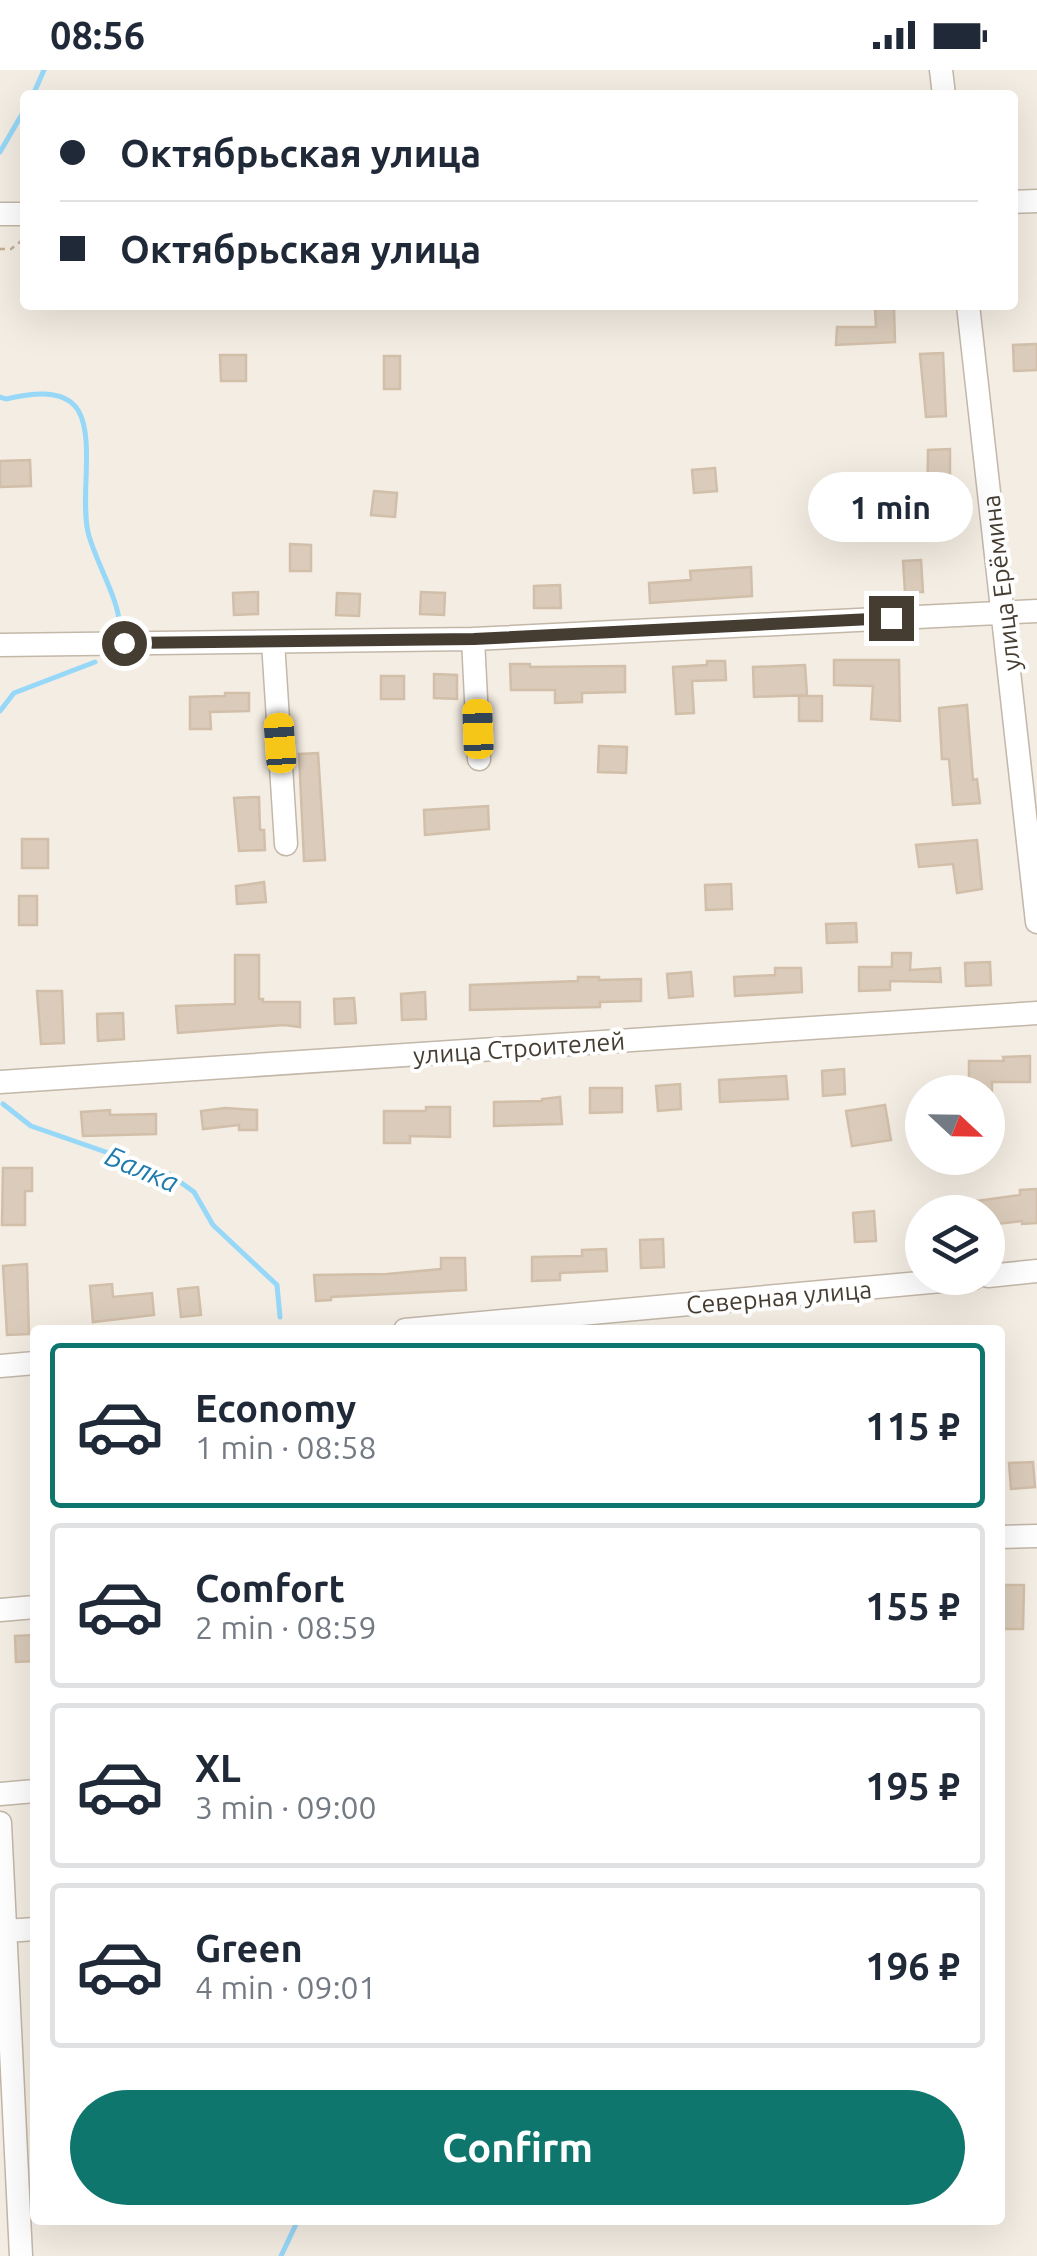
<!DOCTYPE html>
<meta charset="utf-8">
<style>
body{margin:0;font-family:Ubuntu,sans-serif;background:#f6f6f7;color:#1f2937;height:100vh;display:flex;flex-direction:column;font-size:38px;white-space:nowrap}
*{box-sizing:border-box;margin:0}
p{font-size:32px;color:#747a83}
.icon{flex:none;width:55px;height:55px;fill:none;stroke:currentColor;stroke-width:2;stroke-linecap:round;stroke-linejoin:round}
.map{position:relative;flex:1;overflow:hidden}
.panel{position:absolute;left:30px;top:1255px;width:975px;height:900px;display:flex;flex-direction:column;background:#fff;border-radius:10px;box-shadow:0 10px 40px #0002}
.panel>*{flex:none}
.banner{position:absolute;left:20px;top:20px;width:998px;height:220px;border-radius:10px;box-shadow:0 10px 40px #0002;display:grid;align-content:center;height:220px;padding:0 40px;background:#fff}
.needle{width:65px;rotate:112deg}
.buttons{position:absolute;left:905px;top:1005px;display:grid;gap:20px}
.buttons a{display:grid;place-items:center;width:100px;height:100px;border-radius:50%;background:#fff;box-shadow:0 10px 40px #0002;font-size:50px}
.end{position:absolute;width:45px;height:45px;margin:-22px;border:12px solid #463d32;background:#fff;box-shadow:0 0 0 5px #fff}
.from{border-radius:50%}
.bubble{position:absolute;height:70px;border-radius:35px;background:#fff;box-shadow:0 10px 40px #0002;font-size:32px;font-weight:600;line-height:70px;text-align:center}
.car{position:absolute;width:30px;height:60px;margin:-30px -15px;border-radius:12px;box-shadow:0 0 8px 2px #0007;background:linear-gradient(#f5c518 24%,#345 0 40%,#f5c518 0 76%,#345 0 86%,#f5c518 0)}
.banner b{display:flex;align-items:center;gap:35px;height:95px;font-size:38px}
.banner b+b{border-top:2px solid #e0e1e3}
.banner i{width:25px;height:25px;background:#1f2937}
ul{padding:18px 0 0;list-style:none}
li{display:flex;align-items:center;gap:30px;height:165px;margin:0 20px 15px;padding:0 20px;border:5px solid #e0e1e3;border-radius:10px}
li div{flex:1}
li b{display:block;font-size:38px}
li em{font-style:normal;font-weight:600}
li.on{border-color:#0f766e}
li>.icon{width:90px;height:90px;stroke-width:1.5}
.cta{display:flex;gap:20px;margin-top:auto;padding:20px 40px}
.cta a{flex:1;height:115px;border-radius:60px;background:#0f766e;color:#fff;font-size:40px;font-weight:600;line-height:115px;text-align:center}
.status{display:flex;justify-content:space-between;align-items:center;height:70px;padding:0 50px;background:#fff;direction:ltr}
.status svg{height:28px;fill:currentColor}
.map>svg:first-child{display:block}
</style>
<div class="status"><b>08:56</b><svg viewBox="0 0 49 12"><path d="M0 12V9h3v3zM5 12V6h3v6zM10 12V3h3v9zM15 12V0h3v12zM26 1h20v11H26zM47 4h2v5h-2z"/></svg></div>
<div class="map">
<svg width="1037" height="2186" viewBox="0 0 1037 2186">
<rect width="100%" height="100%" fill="#f4ede3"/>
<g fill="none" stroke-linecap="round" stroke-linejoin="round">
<path stroke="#97d8f8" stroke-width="5" d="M 33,25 L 44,0
M 0,82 L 25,39
M 0,327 L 6,329 C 28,324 63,317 78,340 C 95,368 80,428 88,462 C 94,489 122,535 119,557
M 0,641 L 14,623 L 95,592
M 3,1034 L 31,1056 L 169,1104 L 194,1122 L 213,1155 L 277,1215 L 280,1247
M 281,2186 L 298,2150"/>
</g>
<path fill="#dacbba" stroke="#d2bfa9" stroke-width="2.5" d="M 894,238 L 895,272 L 836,275 L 837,257 L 876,257 L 875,239 Z
M 1037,274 L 1037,300 L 1014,301 L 1013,275 Z
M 943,283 L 946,346 L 926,347 L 920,284 Z
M 220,285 L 246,285 L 246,311 L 221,311 Z
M 384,286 L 400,286 L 400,319 L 384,319 Z
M 950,379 L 950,447 L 927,447 L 928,380 Z
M 30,390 L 31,416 L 0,417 L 0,391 Z
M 715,398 L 717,421 L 694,423 L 692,400 Z
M 374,421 L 397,423 L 395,447 L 371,445 Z
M 290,474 L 311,475 L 311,501 L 290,501 Z
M 921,490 L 923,522 L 905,522 L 903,491 Z
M 751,497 L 752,526 L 650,533 L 649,513 L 691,510 L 690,501 Z
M 560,515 L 561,538 L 534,538 L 534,516 Z
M 258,522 L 258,544 L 234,545 L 233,523 Z
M 421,522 L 445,523 L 444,545 L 420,544 Z
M 337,523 L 360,524 L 359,546 L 336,545 Z
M 834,590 L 899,590 L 900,651 L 871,649 L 873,616 L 834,615 Z
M 707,591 L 725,591 L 726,610 L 692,611 L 694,643 L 676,644 L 673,597 L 707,595 Z
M 510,594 L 530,594 L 530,597 L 625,596 L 625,622 L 582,623 L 582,632 L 555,633 L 555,620 L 511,620 Z
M 805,595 L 807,625 L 754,627 L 753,597 Z
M 434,604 L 457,605 L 457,629 L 434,628 Z
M 381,606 L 404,606 L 404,629 L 381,629 Z
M 225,623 L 249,623 L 249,641 L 210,642 L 211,659 L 190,659 L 190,627 L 225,626 Z
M 799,626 L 822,626 L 822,651 L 799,651 Z
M 967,635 L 973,710 L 977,709 L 980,733 L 953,735 L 949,689 L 942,689 L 939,638 Z
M 599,676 L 627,677 L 626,703 L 598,702 Z
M 318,683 L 325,790 L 304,791 L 299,684 Z
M 259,727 L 260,760 L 264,760 L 265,780 L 239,781 L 234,728 Z
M 488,736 L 489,759 L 425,765 L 424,740 Z
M 22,769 L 48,769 L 48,798 L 22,798 Z
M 977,770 L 982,819 L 957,823 L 953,794 L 919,797 L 916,775 Z
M 264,812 L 266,832 L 237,834 L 236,816 Z
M 731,814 L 732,839 L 706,840 L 705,815 Z
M 19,826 L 37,826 L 37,855 L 19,855 Z
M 856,853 L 857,872 L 827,873 L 826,854 Z
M 892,883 L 911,883 L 910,900 L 940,898 L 941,912 L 890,911 L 890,920 L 859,921 L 859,897 L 892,897 Z
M 235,885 L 259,885 L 259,929 L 263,929 L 263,932 L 300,932 L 300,957 L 284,955 L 178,963 L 176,936 L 235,934 Z
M 990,892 L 991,915 L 966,916 L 965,893 Z
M 775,898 L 801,898 L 802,922 L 735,926 L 734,907 L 775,905 Z
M 691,902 L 693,926 L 669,928 L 667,904 Z
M 578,907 L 599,907 L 599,910 L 641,909 L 641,931 L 600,932 L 600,937 L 470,940 L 470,915 L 578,911 Z
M 37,921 L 62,921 L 64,973 L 41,974 Z
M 425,922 L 426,949 L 402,950 L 401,924 Z
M 354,928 L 356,953 L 335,954 L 334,929 Z
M 123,943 L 124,969 L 98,971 L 97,944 Z
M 1030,986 L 1030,1012 L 992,1012 L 992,1022 L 969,1022 L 969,991 L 1004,991 L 1003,987 Z
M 844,999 L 845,1024 L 823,1026 L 822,1001 Z
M 786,1006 L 788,1029 L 720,1032 L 719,1010 Z
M 680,1014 L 681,1039 L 658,1041 L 656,1016 Z
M 590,1018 L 622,1018 L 622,1042 L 590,1043 Z
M 560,1027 L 562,1054 L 494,1056 L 494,1032 L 542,1031 L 542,1029 Z
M 885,1035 L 891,1070 L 852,1076 L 846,1041 Z
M 426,1037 L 450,1037 L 450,1067 L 410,1066 L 410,1073 L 384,1073 L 384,1041 L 426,1041 Z
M 225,1038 L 257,1040 L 257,1060 L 239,1060 L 239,1055 L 203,1059 L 201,1041 Z
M 110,1040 L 110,1045 L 156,1044 L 156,1064 L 83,1066 L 81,1042 Z
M 3,1098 L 32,1098 L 32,1121 L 25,1121 L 25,1155 L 2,1155 Z
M 1037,1119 L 1037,1153 L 1022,1154 L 1022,1151 L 988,1155 L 988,1142 L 954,1142 L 954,1134 L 1020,1125 L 1020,1120 Z
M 874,1141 L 876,1171 L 855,1172 L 853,1143 Z
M 663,1169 L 664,1197 L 641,1198 L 640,1170 Z
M 606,1179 L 607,1201 L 560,1203 L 560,1210 L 532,1211 L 532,1187 L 582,1186 L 582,1180 Z
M 441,1188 L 465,1188 L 466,1220 L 331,1227 L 331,1230 L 316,1231 L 314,1205 L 387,1204 L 441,1199 Z
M 27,1194 L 29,1264 L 7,1265 L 3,1196 Z
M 112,1214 L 113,1227 L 152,1223 L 154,1245 L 93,1252 L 90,1216 Z
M 198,1217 L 201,1245 L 181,1247 L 178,1219 Z
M 1033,1392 L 1035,1417 L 1011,1419 L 1009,1393 Z
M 1000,1515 L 1024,1515 L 1023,1559 L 1000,1559 Z
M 35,1565 L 35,1591 L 16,1592 L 15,1566 Z"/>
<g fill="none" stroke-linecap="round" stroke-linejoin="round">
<defs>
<path id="minor" d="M 941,0 L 944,25
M 1012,132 L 1037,131
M 0,144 L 25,144
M 968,235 L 1037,852
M 473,569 L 479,689
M 273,572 L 286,774
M 0,575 L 473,569 L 1037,541
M 0,1012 L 1037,943
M 988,1206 L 1037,1201
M 405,1260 L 974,1208
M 0,1296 L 35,1293
M 1000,1467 L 1037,1466
M 0,1540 L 35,1537
M 0,1724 L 35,1721
M 0,1753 L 21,2186
M 6,1861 L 35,1859"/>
</defs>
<use href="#minor" stroke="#c3b7a8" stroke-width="25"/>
<path stroke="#c4af94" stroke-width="2.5" stroke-dasharray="5 5" stroke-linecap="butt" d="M 0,179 L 11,179 L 25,168"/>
<use href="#minor" stroke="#fff" stroke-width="22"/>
</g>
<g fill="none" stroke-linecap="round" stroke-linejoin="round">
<path stroke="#463d32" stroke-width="12" d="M 124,573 L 474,569 L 891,548"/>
</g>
<g text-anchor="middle" stroke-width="8" stroke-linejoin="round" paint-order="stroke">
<g font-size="25" fill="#463d32" stroke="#fff">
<text transform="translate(1001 513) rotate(-97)" y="9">улица Ерёмина</text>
<text transform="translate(519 978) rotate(-4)" y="9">улица Строителей</text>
<text transform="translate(779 1227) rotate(-5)" y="9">Северная улица</text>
</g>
<g font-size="28" font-style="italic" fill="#1e7bad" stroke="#fff">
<text transform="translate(142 1099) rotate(23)" y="10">Балка</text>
</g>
</g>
</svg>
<div class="buttons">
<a><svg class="needle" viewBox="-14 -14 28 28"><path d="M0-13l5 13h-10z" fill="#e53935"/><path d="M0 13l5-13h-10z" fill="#747a83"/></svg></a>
<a><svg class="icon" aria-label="layers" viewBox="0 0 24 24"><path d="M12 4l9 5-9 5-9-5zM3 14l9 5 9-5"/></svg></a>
</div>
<i class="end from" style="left:124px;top:573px"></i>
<i class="end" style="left:891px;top:548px"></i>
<div class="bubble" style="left:808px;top:402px;width:165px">1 min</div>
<i class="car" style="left:478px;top:659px;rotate:358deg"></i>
<i class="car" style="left:280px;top:673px;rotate:356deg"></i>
<div class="banner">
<b><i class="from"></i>Октябрьская улица</b>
<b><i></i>Октябрьская улица</b>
</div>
<section class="panel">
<ul>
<li class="on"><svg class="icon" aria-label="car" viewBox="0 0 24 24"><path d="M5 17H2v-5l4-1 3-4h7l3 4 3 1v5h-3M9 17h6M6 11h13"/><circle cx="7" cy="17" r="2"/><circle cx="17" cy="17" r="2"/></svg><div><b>Economy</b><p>1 min · 08:58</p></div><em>115 ₽</em></li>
<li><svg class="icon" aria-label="car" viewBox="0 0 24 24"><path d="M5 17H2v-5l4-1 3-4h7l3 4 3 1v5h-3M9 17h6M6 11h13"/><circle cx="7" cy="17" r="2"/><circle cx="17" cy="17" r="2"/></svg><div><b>Comfort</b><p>2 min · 08:59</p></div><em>155 ₽</em></li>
<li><svg class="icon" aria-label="car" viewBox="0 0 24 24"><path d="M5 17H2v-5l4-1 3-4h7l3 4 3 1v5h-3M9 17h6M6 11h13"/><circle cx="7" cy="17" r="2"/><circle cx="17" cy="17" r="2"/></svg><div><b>XL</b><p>3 min · 09:00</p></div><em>195 ₽</em></li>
<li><svg class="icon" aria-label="car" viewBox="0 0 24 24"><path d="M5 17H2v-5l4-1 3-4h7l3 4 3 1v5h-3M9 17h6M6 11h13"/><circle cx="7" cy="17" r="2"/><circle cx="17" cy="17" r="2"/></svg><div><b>Green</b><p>4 min · 09:01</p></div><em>196 ₽</em></li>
</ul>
<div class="cta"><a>Confirm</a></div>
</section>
</div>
